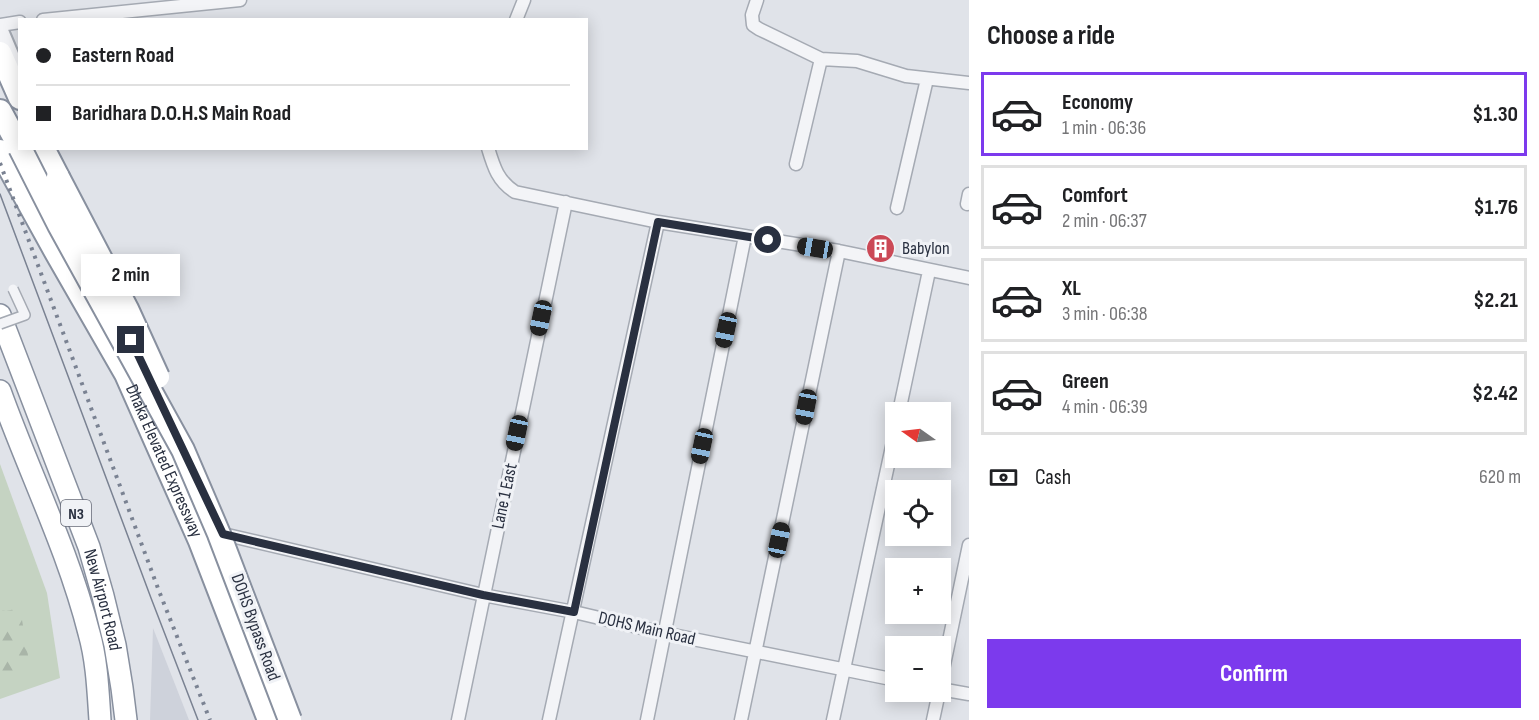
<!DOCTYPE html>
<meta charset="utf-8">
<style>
body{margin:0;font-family:"Sofia Sans Condensed",sans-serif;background:#f2f2f2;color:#202124;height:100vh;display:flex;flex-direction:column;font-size:22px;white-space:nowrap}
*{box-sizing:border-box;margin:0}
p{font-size:20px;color:#757577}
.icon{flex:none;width:33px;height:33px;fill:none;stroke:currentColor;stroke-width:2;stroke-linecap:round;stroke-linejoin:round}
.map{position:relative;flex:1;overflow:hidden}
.details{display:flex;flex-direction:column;background:#fff;width:570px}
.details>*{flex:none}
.hud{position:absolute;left:18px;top:18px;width:570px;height:132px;border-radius:0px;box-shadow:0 3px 15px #0003;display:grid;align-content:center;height:132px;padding:0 18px;background:#fff}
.needle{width:39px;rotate:284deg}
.fabs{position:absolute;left:885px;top:402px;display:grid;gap:12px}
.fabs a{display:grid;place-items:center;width:66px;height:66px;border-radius:0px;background:#fff;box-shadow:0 3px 15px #0003;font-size:30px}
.end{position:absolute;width:27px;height:27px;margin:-14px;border:8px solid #293040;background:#fff;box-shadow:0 0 0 3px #fff}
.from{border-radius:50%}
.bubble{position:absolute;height:42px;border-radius:0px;background:#fff;box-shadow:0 3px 15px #0003;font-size:20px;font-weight:700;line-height:42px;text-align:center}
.car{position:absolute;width:18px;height:36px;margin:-18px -9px;border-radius:8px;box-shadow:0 0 4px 2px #0007;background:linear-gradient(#222 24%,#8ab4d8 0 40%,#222 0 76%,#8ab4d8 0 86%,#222 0)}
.hud b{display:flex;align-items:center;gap:21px;height:57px;font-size:22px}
.hud b+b{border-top:2px solid #e0e0e0}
.hud i{width:15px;height:15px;background:#202124}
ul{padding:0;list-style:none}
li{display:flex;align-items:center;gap:18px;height:84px;margin:0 12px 9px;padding:0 6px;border:3px solid #e0e0e0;border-radius:0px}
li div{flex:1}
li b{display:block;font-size:22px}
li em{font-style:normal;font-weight:700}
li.current{border-color:#7c3aed}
li>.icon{width:54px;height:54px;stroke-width:1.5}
h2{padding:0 18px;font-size:27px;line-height:72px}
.pay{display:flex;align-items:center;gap:15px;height:66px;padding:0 18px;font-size:22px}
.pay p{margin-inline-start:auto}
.primary-button{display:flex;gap:12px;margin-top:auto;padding:12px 18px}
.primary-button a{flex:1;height:69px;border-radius:0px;background:#7c3aed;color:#fff;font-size:24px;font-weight:700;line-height:69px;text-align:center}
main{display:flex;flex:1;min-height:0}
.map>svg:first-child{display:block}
</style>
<main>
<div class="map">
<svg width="969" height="720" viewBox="0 0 969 720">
<defs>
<pattern id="forest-firs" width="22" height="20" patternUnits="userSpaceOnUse" patternTransform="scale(1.5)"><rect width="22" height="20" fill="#c5d3c2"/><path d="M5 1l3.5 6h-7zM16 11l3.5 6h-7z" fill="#a9b5a8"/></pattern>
</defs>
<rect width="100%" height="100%" fill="#e0e3e9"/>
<path fill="#ced2db" d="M 153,628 L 189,720 L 150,720 Z"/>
<path fill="#c5d3c2" d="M 0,464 L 47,593 L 60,678 L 0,699 Z"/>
<path fill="url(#forest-firs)" d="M 20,608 L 31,673 L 0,686 L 0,610 L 6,611 Z"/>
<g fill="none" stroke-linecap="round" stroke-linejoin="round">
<defs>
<path id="minor" d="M 757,0 L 752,15 L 753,25 L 759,29 L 821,59 L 857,61 L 906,76 L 969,83
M 43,20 L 240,0
M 516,20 L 524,0
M 0,25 L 20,22
M 488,148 C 494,168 498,181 515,192 L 658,222 L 839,251 L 969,278
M 796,164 L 821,59
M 967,204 L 969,194
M 897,208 L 927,79
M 899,412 L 929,271
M 223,534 L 483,595 L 574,612 L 663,633 L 896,680
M 940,684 L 969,545
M 940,689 L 969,694
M 458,720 L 566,202
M 549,720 L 658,222
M 647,720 L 745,236
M 741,720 L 839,251
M 833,720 L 896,428
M 933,720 L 939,692"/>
<path id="tertiary" d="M 0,31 L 14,64"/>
<g id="trunk">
<path id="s1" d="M 0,315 L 89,547 L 103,596 L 115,645 L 122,688 L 126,720"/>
<path d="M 0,391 C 29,472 68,550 89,633 C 97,661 98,691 100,720"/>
</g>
<g id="motorway">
<path d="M 0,53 L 20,98"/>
<path d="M 0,111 L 20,148"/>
<path d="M 43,148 L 58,177"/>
<path id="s2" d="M 0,151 L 57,254 L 126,374 L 200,541 L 269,720"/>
</g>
</defs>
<use href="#minor" stroke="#a5aab3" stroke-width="15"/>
<use href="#tertiary" stroke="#a5aab3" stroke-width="20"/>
<use href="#trunk" stroke="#88909f" stroke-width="24"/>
<use href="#motorway" stroke="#88909f" stroke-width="26"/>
<use href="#minor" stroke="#f3f4f7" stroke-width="12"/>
<use href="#tertiary" stroke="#f3f4f7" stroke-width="16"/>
<use href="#trunk" stroke="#fff" stroke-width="21"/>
<use href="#motorway" stroke="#fff" stroke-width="22"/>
<path stroke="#7a8292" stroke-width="1.5" d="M 0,194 L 151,598 L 198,720"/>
<path stroke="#7a8292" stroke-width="4" stroke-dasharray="3 6" stroke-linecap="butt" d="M 0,163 L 159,591 L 210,720"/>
<defs>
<path id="pedestrian-bridge" d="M 0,324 L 25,315 L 13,289"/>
<path id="motorway-bridge" d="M 20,148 L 59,225 L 183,450 L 219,534 L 290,720
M 58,177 L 127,309 L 158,377"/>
</defs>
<use href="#pedestrian-bridge" stroke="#a5aab3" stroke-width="12" stroke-linecap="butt"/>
<use href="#motorway-bridge" stroke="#88909f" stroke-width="26" stroke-linecap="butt"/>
<use href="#pedestrian-bridge" stroke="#f3f4f7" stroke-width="9"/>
<use href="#motorway-bridge" stroke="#fff" stroke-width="22"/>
</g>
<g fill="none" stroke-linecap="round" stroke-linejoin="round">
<path stroke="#293040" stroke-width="8" d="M 131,340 L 223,534 L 483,595 L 574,612 L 658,222 L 768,240"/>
</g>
<defs>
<symbol id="building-disc" viewBox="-11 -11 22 22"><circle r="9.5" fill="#cb4956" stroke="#f0f2f6"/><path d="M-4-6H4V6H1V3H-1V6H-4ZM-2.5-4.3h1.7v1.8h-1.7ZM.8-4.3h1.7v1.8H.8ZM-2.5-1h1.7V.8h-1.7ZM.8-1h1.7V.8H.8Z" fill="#fff"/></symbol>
</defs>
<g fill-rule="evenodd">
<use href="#building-disc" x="864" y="232" width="33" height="33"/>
</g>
<g text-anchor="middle" stroke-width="6" stroke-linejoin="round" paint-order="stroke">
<rect fill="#f0f2f6" stroke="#656a77" stroke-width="1.5" x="61" y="500" width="30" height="26" rx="4.5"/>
<g font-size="16" font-weight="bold" fill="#293040">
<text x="76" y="519">N3</text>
</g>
<g font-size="18" fill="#293040" stroke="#f0f2f6" text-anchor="start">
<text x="902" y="254">Babylon</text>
</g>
<g font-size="18" fill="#293040" stroke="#f0f2f6">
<text dy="6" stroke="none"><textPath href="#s2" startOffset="351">Dhaka Elevated Expressway</textPath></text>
<text transform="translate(504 496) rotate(-78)" y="6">Lane 1 East</text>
<text dy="6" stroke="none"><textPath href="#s1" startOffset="303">New Airport Road</textPath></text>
<text transform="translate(256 627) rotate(70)" y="6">DOHS Bypass Road</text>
<text transform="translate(647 628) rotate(13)" y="6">DOHS Main Road</text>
</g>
</g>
</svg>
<div class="fabs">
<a><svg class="needle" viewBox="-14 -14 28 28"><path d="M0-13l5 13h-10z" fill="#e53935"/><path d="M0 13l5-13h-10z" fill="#757577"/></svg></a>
<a><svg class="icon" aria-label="locate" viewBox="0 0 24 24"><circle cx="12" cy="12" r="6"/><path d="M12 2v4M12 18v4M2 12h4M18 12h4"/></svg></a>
<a>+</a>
<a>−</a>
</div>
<i class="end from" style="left:768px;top:240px"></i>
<i class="end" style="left:131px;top:340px"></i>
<div class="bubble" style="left:81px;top:254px;width:99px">2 min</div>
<i class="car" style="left:815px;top:248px;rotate:279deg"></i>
<i class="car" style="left:541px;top:318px;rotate:192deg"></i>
<i class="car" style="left:726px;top:330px;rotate:192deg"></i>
<i class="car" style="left:806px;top:407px;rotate:191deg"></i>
<i class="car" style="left:517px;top:433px;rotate:192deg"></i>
<i class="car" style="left:702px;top:446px;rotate:192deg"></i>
<i class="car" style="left:779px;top:540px;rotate:12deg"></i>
<div class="hud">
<b><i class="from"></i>Eastern Road</b>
<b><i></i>Baridhara D.O.H.S Main Road</b>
</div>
</div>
<section class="details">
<h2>Choose a ride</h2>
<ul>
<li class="current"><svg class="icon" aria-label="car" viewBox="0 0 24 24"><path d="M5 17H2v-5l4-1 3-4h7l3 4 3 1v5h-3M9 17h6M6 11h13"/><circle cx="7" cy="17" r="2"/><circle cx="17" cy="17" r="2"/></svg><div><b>Economy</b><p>1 min · 06:36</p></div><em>$1.30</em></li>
<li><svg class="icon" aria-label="car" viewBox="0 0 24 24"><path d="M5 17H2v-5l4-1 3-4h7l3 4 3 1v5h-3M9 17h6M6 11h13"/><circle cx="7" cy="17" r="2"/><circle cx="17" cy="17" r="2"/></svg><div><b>Comfort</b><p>2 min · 06:37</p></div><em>$1.76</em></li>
<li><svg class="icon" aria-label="car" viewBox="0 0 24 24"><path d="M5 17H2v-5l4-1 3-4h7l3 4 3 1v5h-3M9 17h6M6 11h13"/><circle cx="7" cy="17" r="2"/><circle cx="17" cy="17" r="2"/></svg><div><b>XL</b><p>3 min · 06:38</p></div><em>$2.21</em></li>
<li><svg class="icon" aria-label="car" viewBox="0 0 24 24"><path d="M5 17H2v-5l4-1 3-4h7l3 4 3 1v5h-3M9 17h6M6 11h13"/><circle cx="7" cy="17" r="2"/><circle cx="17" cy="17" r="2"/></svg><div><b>Green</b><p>4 min · 06:39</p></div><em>$2.42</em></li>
</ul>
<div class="pay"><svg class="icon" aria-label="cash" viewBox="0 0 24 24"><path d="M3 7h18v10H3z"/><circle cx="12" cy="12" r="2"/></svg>Cash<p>620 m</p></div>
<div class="primary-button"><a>Confirm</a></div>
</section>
</main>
